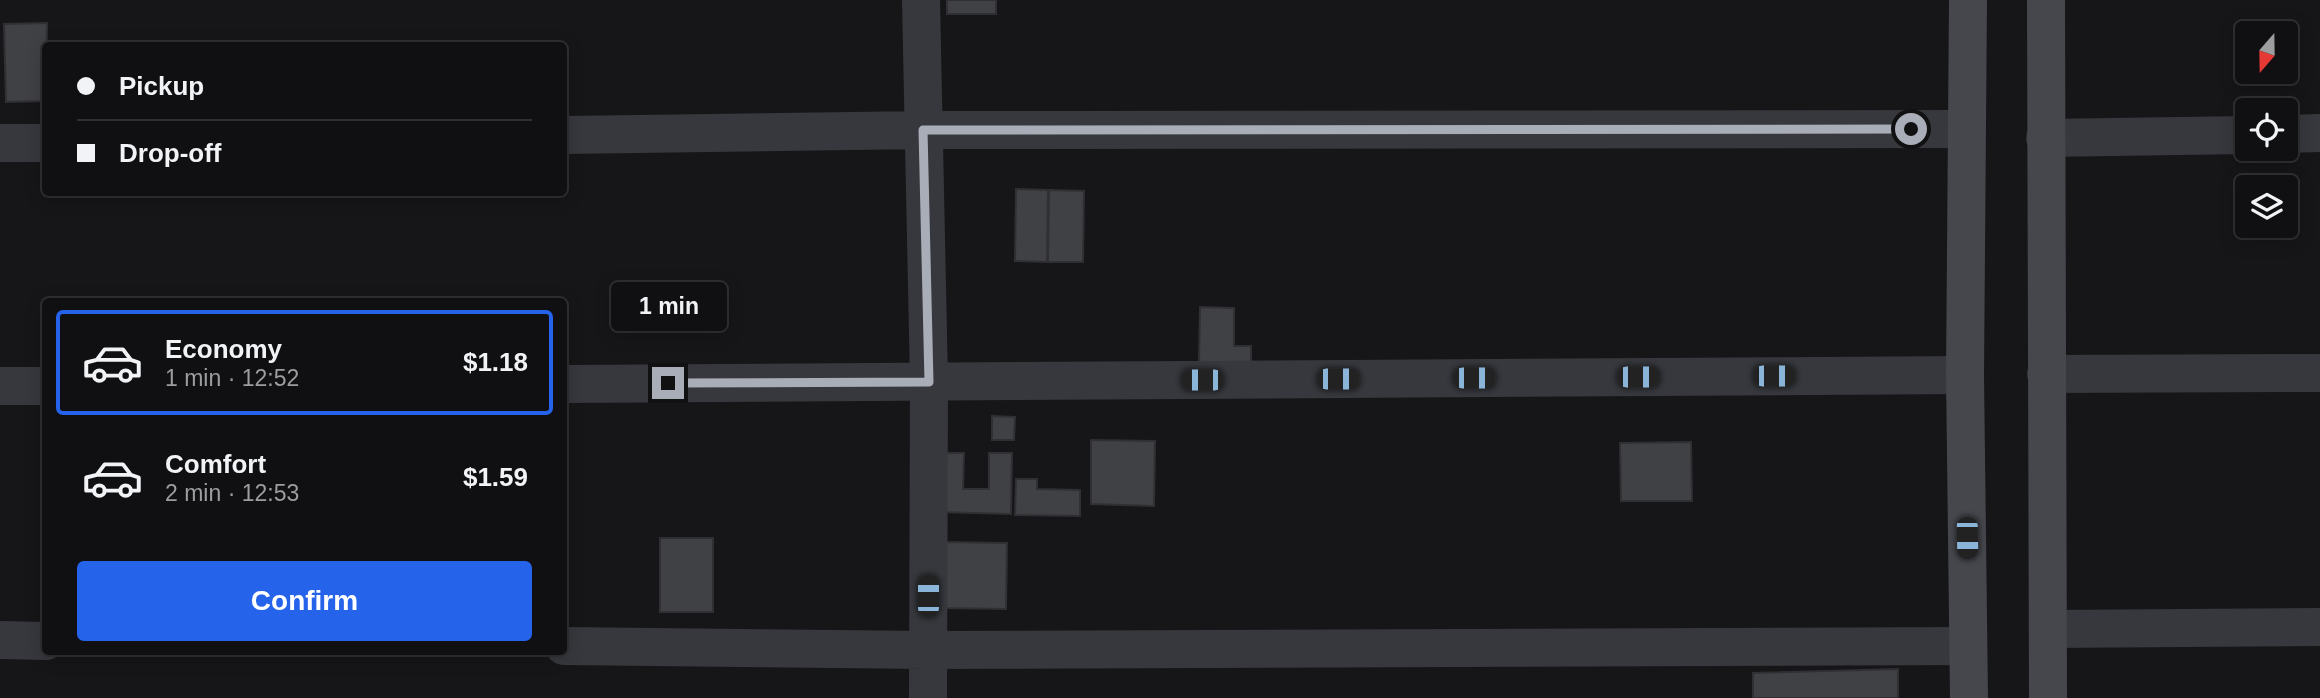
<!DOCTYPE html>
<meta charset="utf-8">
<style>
body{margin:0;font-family:Arial,sans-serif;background:#1e1e20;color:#f1f3f6;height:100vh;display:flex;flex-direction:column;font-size:26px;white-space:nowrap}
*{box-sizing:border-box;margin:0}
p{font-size:23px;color:#9c9d9f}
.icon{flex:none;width:38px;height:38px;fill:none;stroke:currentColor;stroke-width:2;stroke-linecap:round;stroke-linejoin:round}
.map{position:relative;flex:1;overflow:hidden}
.details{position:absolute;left:42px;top:298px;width:525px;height:357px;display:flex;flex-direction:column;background:#101012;border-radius:7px;box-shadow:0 4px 18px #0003,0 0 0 2px #303032}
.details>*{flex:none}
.guide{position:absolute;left:42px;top:42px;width:525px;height:154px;border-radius:7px;box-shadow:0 4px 18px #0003,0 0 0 2px #303032;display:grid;align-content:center;height:154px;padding:0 35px;background:#101012}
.needle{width:46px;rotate:200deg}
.buttons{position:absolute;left:2235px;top:21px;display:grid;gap:14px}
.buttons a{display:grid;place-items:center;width:63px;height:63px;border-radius:7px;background:#101012;box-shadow:0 4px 18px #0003,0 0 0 2px #303032;font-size:35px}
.end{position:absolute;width:32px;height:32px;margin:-16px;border:9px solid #a8adb8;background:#111;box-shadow:0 0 0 4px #111}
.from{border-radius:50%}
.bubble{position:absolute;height:49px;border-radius:7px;background:#101012;box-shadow:0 4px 18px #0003,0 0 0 2px #303032;font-size:23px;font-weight:600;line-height:49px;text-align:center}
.car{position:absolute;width:21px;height:42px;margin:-21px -10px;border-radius:9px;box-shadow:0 0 5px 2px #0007;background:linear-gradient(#222 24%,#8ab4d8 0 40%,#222 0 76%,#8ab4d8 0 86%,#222 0)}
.guide b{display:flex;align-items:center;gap:24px;height:66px;font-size:26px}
.guide b+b{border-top:2px solid #303032}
.guide i{width:18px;height:18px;background:#f1f3f6}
ul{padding:12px 0 0;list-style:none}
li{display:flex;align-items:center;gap:21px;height:105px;margin:0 14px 10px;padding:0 21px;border:4px solid transparent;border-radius:7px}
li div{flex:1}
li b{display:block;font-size:26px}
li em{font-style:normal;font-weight:600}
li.selected{border-color:#2563eb}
li>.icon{width:63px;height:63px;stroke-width:1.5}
.primary-button{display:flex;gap:14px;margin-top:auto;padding:14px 35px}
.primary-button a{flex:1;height:80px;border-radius:7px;background:#2563eb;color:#fff;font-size:28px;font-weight:600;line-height:80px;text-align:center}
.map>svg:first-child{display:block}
</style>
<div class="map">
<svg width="2320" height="698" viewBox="0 0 2320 698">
<rect width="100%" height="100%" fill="#161618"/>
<path fill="#404145" stroke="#303034" stroke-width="2" d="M 947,0 L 996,0 L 996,14 L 947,14 Z
M 47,23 L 46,101 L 6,102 L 4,24 Z
M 1016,189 L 1048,190 L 1047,262 L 1015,261 Z
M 1049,190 L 1084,191 L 1083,262 L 1048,262 Z
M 1200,307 L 1234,308 L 1234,346 L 1251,346 L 1251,363 L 1199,362 Z
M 992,416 L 1015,417 L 1014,440 L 992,440 Z
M 1091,440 L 1155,441 L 1154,506 L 1091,504 Z
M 1691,442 L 1692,501 L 1621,501 L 1620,443 Z
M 939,453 L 964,453 L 963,489 L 989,489 L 989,453 L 1012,453 L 1011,514 L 938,512 Z
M 1016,479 L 1037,479 L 1037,489 L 1080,490 L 1080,516 L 1015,515 Z
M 660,538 L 713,538 L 713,612 L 660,612 Z
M 944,542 L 1007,543 L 1006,609 L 943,608 Z
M 1898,669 L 1898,698 L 1753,698 L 1753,673 Z"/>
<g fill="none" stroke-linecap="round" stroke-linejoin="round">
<path stroke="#37383d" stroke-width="38" d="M 921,0 L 929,382 L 928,698
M 2286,134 L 2320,133
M 564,135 L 923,130 L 1966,129
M 2045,138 L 2247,135
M 0,143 L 46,143
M 2046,374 L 2320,373
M 564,384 L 1965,375
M 0,386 L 46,386
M 2048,629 L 2320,627
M 0,640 L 46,641
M 564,646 L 928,650 L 1968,646"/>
<path stroke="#45474d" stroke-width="38" d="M 1968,0 L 1965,375 L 1969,698
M 2046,0 L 2048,698"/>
</g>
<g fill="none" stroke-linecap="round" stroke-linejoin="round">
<path stroke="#a8adb8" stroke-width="9" d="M 668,383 L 929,382 L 923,130 L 1911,129"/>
</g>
</svg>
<div class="buttons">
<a><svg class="needle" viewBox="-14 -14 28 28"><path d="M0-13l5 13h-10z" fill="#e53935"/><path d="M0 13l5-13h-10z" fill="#9c9d9f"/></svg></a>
<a><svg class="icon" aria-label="locate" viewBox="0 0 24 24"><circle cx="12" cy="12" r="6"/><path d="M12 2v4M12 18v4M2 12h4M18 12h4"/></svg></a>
<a><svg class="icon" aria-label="layers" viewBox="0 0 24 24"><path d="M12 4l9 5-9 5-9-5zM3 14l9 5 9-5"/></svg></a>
</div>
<i class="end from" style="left:1911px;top:129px"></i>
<i class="end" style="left:668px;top:383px"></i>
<div class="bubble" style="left:611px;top:282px;width:116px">1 min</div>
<i class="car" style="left:1774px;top:376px;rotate:90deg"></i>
<i class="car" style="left:1638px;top:377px;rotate:90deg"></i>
<i class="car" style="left:1474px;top:378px;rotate:90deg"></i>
<i class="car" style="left:1338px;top:379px;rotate:90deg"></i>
<i class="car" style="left:1202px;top:380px;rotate:270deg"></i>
<i class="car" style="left:1967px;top:538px;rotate:179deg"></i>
<i class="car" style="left:928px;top:596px;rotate:0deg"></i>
<div class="guide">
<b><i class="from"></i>Pickup</b>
<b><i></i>Drop-off</b>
</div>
<section class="details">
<ul>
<li class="selected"><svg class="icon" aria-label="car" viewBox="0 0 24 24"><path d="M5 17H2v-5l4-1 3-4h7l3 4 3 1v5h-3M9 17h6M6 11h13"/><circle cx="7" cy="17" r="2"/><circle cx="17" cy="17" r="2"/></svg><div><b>Economy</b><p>1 min · 12:52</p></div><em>$1.18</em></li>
<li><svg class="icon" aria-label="car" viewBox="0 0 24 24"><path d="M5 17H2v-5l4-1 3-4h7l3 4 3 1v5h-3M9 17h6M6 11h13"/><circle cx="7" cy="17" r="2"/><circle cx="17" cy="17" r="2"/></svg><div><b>Comfort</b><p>2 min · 12:53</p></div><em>$1.59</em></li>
</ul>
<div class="primary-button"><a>Confirm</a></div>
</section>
</div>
